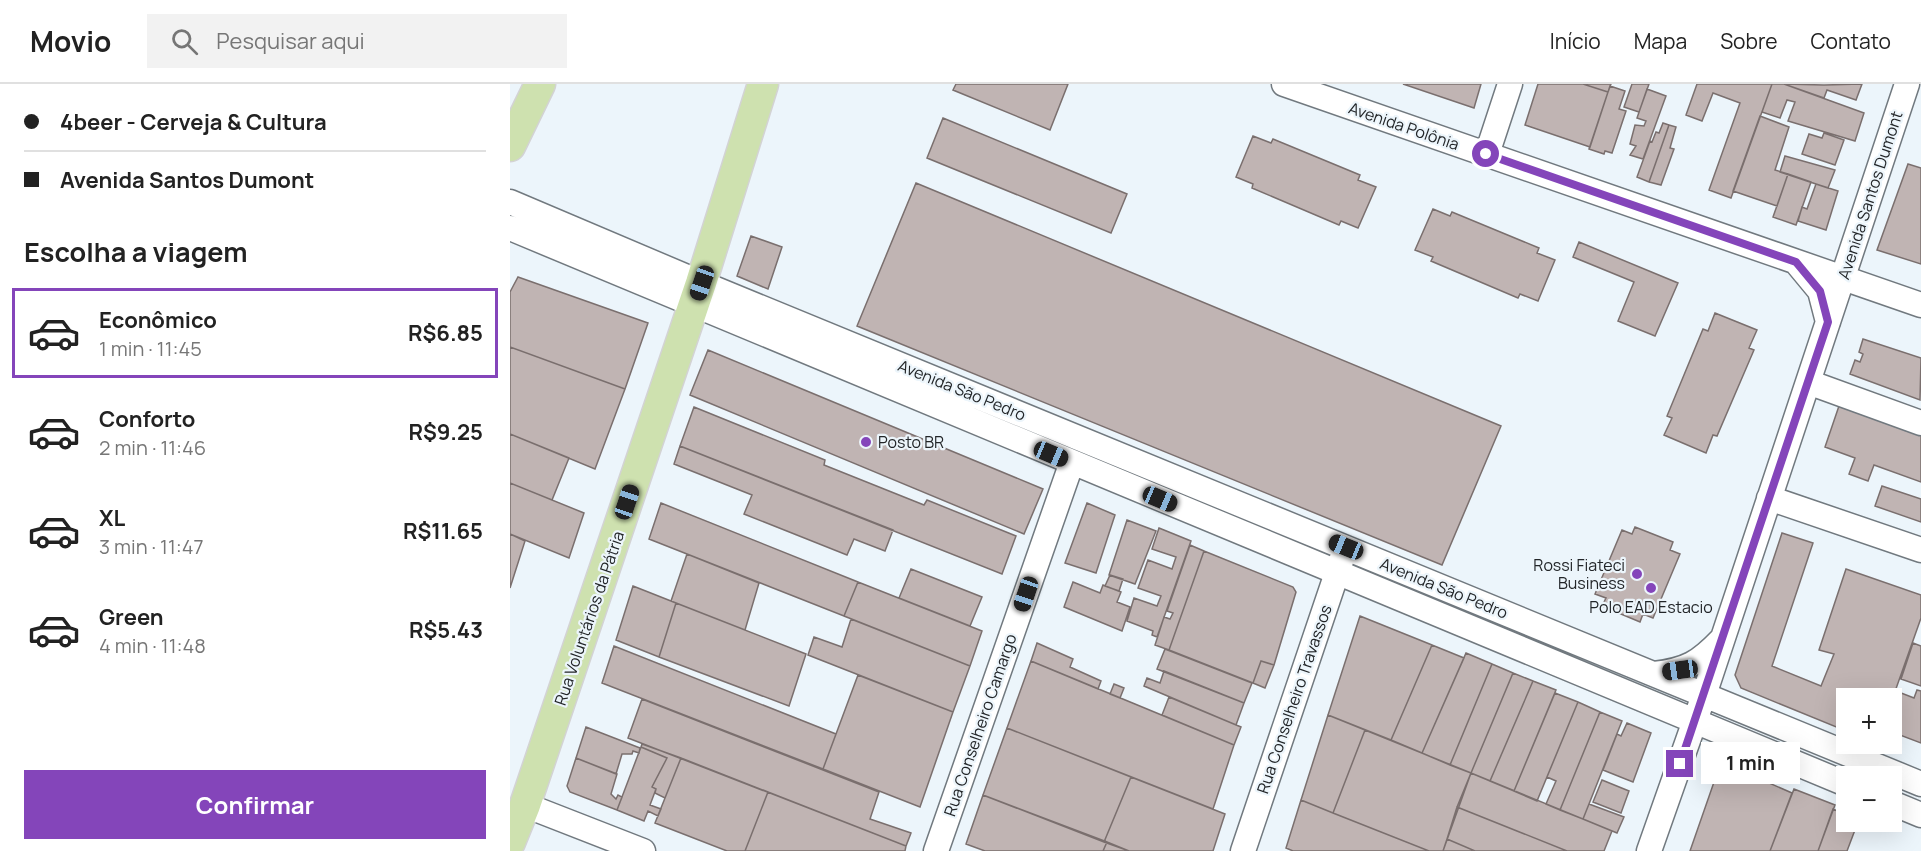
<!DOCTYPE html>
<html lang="pt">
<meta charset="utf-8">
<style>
body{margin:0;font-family:Manrope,sans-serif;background:#f2f2f2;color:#222;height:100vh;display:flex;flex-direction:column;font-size:22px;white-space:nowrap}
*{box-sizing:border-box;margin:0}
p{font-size:20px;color:#767676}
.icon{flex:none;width:33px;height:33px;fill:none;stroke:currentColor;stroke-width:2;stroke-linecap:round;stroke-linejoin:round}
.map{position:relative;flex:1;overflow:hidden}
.drawer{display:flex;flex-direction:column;background:#fff;width:510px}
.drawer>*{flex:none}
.hud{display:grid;align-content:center;height:132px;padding:0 24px;background:#fff}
.buttons{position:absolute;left:1326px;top:604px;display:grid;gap:12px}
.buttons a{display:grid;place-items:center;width:66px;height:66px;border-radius:0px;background:#fff;box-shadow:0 6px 24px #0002;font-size:30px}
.end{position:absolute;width:27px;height:27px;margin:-14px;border:8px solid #8445ba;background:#fff;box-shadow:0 0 0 3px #fff}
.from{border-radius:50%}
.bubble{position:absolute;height:42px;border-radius:0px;background:#fff;box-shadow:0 6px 24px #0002;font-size:20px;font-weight:700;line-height:42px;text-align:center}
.car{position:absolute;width:18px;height:36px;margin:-18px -9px;border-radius:8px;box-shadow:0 0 4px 2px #0007;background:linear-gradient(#222 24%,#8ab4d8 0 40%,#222 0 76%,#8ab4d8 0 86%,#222 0)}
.hud b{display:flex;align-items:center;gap:21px;height:57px;font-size:22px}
.hud b+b{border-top:2px solid #e0e0e0}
.hud i{width:15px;height:15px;background:#222}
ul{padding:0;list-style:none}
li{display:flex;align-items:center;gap:18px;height:90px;margin:0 12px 9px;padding:0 12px;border:3px solid transparent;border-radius:0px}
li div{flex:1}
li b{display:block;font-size:22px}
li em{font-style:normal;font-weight:700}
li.active{border-color:#8445ba}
li>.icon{width:54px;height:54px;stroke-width:1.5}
h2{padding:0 24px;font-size:27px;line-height:72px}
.cta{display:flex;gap:12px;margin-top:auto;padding:12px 24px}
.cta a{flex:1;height:69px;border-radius:0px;background:#8445ba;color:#fff;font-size:24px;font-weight:700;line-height:69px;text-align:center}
header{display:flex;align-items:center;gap:36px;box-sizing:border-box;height:84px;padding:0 30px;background:#fff;border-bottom:2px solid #e0e0e0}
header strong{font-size:28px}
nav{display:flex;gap:33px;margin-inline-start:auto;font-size:21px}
.search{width:420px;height:54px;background:#f2f2f2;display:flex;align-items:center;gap:15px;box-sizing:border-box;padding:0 21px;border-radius:0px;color:#767676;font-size:22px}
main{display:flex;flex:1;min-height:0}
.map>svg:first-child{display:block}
</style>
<header>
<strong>Movio</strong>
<div class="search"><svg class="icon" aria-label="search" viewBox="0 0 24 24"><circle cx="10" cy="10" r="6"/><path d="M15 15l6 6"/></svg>Pesquisar aqui</div>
<nav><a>Início</a><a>Mapa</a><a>Sobre</a><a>Contato</a></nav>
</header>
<main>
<section class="drawer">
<div class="hud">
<b><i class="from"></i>4beer - Cerveja &amp; Cultura</b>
<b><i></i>Avenida Santos Dumont</b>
</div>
<h2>Escolha a viagem</h2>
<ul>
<li class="active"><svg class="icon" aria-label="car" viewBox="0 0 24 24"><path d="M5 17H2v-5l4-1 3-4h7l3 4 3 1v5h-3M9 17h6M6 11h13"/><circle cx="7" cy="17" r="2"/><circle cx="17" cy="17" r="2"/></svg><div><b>Econômico</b><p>1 min · 11:45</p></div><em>R$6.85</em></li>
<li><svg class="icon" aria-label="car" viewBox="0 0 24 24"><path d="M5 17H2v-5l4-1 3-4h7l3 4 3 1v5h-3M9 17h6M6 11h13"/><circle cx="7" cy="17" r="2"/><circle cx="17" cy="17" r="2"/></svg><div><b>Conforto</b><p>2 min · 11:46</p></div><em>R$9.25</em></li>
<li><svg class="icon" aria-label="car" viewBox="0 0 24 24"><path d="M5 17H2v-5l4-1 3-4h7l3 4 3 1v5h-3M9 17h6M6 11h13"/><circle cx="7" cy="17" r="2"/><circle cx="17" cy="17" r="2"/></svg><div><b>XL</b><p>3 min · 11:47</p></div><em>R$11.65</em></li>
<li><svg class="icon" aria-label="car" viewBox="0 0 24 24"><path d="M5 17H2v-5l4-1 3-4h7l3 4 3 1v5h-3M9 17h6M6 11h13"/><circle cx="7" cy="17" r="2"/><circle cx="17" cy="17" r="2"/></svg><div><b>Green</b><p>4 min · 11:48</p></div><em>R$5.43</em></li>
</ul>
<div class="cta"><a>Confirmar</a></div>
</section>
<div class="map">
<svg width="1411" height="767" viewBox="0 0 1411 767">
<rect width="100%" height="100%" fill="#ecf5fb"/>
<path fill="#c0b4b3" stroke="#7a6f6e" stroke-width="1.5" d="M 446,0 L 558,0 L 540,46 L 443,6 Z
M 893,0 L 971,0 L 964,24 Z
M 1028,0 L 1073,0 L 1098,8 L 1080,63 L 1015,41 Z
M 1073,0 L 1101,0 L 1098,8 Z
M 1122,0 L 1139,0 L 1129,28 L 1114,23 Z
M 1187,0 L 1262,0 L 1221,114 L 1199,106 L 1230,19 L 1203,9 L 1192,37 L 1176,31 Z
M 1262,0 L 1274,0 L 1354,29 L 1345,57 L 1278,37 L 1285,18 L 1277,16 L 1270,34 L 1252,28 Z
M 1274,0 L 1314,1 L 1352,0 L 1346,16 L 1317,6 L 1314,14 Z
M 1100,2 L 1115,7 L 1109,25 L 1116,27 L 1102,69 L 1095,67 L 1094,70 L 1079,65 Z
M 1137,5 L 1156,12 L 1133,75 L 1120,71 L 1126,62 L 1120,60 L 1125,41 L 1134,42 L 1136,37 L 1127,34 Z
M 1250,32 L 1279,43 L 1265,86 L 1278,90 L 1267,122 L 1223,107 Z
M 433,34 L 617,110 L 601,149 L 417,74 Z
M 1153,39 L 1159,41 L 1139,98 L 1127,93 L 1140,57 L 1142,58 L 1146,48 L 1149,49 Z
M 1159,41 L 1166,43 L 1160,64 L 1164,65 L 1151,101 L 1139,98 Z
M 1314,49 L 1334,56 L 1325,81 L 1292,70 L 1299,50 L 1312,54 Z
M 743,52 L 761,59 L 763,55 L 850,91 L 848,96 L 866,103 L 848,144 L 831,137 L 829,141 L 742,104 L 743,100 L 726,93 Z
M 1275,72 L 1325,86 L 1318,104 L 1270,88 Z
M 1398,80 L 1411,84 L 1411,180 L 1367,166 Z
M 1278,90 L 1301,98 L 1286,141 L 1263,133 Z
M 406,99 L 991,342 L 932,481 L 347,242 Z
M 1306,100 L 1328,107 L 1316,146 L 1288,137 L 1292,123 L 1297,125 Z
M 923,125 L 940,132 L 942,128 L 1029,164 L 1027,169 L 1045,176 L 1028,217 L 1010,210 L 1008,214 L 921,177 L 923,173 L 905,166 Z
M 241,152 L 272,163 L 258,205 L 227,192 Z
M 1069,158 L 1168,199 L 1145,252 L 1108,237 L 1124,198 L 1063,173 Z
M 8,193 L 138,239 L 115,305 L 0,263 L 0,208 Z
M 1205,229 L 1247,246 L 1239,264 L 1244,266 L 1207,352 L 1203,351 L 1196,369 L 1154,351 L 1162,334 L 1157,332 L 1193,245 L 1198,247 Z
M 1353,255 L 1411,274 L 1410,316 L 1340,290 L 1345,276 L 1350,278 L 1353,270 L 1349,268 Z
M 0,263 L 115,305 L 85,385 L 0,350 Z
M 198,266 L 533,405 L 514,450 L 180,311 Z
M 1330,319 L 1411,347 L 1411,398 L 1364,381 L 1358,397 L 1339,390 L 1345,374 L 1315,363 Z
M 184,323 L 315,376 L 314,381 L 414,421 L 417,416 L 506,452 L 492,490 L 170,362 Z
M 0,350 L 59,374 L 42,416 L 0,399 Z
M 170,362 L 383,446 L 375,467 L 344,455 L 337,471 L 234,430 L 242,411 L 164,380 Z
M 0,399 L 74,429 L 59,474 L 0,450 Z
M 1372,402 L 1411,415 L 1411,438 L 1365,422 Z
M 151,419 L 348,498 L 334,532 L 139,455 Z
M 577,419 L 605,431 L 586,489 L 555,479 Z
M 617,436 L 646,447 L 625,500 L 599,491 Z
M 1125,443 L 1163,458 L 1160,466 L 1170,470 L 1143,534 L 1133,530 L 1130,538 L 1092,522 L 1096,514 L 1085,510 L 1112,446 L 1122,450 Z
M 649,444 L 681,457 L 647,553 L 642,551 L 643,547 L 617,537 L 624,514 L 647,522 L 651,512 L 628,504 L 638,476 L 662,485 L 666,473 L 642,465 Z
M 1272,449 L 1303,459 L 1262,582 L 1311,602 L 1324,570 L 1309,566 L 1336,485 L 1411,511 L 1411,534 L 1382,616 L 1336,615 L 1336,647 L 1231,604 L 1225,591 Z
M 0,450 L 15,457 L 0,504 Z
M 680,461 L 694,467 L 659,566 L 645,561 L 654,533 L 660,535 L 663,529 L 657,527 Z
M 694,467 L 783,503 L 786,508 L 764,581 L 751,577 L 743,599 L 659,566 Z
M 177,470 L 249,499 L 235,546 L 161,517 Z
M 401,485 L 472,513 L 460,542 L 389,514 Z
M 600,491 L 613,495 L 609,507 L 595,502 Z
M 348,498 L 472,547 L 460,582 L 334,532 Z
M 563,498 L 590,509 L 593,501 L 611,508 L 607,518 L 620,523 L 612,547 L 554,523 Z
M 123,502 L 166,519 L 149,573 L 106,556 Z
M 166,519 L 296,570 L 279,622 L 149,573 Z
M 850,532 L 922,561 L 881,656 L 818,631 Z
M 341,535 L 460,582 L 443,628 L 298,571 L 304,553 L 332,563 Z
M 527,559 L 563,575 L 560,583 L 591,597 L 588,605 L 521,577 Z
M 1403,559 L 1411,562 L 1411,602 L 1391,595 Z
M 922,561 L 954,574 L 912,669 L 881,656 Z
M 104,562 L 326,650 L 313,685 L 92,599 Z
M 655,565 L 742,599 L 734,619 L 647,585 Z
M 956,569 L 982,580 L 940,681 L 912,669 Z
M 521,577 L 724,661 L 703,725 L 497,644 Z
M 751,577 L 764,581 L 755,604 L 743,599 Z
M 982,580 L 1003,589 L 961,689 L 940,681 Z
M 654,587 L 734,619 L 726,641 L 634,602 L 637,594 L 650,599 Z
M 1003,589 L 1023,597 L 980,697 L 961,689 Z
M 348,591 L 443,628 L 410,723 L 313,685 Z
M 1023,597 L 1046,606 L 1004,707 L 980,697 Z
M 604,600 L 614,604 L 610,614 L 600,610 Z
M 1407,606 L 1411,607 L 1411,659 L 1382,648 L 1382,621 L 1386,607 L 1404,614 Z
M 1045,609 L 1068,618 L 1027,717 L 1004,707 Z
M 659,613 L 731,643 L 724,661 L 652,631 Z
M 132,615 L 369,708 L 360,735 L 401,749 L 396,762 L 118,654 Z
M 1068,618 L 1090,628 L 1050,726 L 1036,720 L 1046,697 L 1037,693 Z
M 1090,628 L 1112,637 L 1073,735 L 1050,726 Z
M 818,631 L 855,646 L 823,729 L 791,716 Z
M 1117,639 L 1141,649 L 1123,698 L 1093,686 L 1107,650 L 1111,652 Z
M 76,643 L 130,664 L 129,669 L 123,667 L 122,670 L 112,670 L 106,690 L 66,674 Z
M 497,644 L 621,693 L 594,758 L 473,711 Z
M 855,646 L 961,689 L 933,767 L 919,767 L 823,729 Z
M 132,660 L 171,674 L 155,714 L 145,709 L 146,705 L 142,703 L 157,674 L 131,663 Z
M 131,663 L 157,674 L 142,703 L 146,705 L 140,721 L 151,725 L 148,732 L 138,727 L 134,737 L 107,726 Z
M 66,674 L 107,690 L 101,710 L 106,715 L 108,711 L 112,713 L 107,726 L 60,708 L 57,702 Z
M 171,674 L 258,708 L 235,767 L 217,767 L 145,739 Z
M 1211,678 L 1282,709 L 1260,767 L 1180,767 Z
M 961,689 L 1102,747 L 1094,767 L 1057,767 L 947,723 Z
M 621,693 L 715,730 L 703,767 L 619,767 L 594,758 Z
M 1092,696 L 1119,707 L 1111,729 L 1083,718 Z
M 1284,705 L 1325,721 L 1308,767 L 1260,767 Z
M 258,708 L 396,762 L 395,767 L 235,767 Z
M 473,711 L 597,758 L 593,767 L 475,767 L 456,760 Z
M 791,716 L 823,729 L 919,767 L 783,767 L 776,764 Z
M 1079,720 L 1114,733 L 1107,749 L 1073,735 Z
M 947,723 L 1057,767 L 965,767 L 937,755 Z
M 1323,725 L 1336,731 L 1336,738 L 1348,738 L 1337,767 L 1308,767 Z
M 937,755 L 965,767 L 933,767 Z
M 597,758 L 619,767 L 593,767 Z"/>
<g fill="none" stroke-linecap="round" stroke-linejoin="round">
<defs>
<path id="minor" d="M 774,0 L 1411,221
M 977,70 L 1000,0
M 0,118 L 191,199 L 1411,700
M 0,144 L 1336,700
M 1286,178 L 1310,207 L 1318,238
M 1298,298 L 1411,339
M 1259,414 L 1411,466
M 1144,590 C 1177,586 1189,579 1212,555
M 1382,719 L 1411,731
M 15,721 L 133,767
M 426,767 L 562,378
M 733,767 L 832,474
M 1139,767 L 1194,611 L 1397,0"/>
<path id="major" d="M 0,62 L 30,0
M 0,758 L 15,721 L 191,199 L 253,0"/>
</defs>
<use href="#minor" stroke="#71797f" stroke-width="27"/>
<use href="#major" stroke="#d3d3d4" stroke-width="33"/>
<use href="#minor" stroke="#fff" stroke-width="24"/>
<use href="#major" stroke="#cee1af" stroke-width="30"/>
</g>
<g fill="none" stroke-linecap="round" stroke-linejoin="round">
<path stroke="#8445ba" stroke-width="8" d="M 976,70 L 1286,178 L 1310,207 L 1318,238 L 1170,680"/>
</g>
<g fill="#8445ba" stroke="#ecf5fb" stroke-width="2">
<circle cx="356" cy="358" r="6"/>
<circle cx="1127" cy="490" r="6"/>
<circle cx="1141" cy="504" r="6"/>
</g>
<g text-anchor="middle" stroke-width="4.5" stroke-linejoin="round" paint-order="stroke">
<g font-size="16" fill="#222528" stroke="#ecf5fb">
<text transform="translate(894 42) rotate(19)" y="6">Avenida Polônia</text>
<text transform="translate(1360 111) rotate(-72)" y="6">Avenida Santos Dumont</text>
<text transform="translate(452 306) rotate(22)" y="6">Avenida São Pedro</text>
<text transform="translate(934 504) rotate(22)" y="6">Avenida São Pedro</text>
<text transform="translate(79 534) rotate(-71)" y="6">Rua Voluntários da Pátria</text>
<text transform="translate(784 615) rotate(-71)" y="6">Rua Conselheiro Travassos</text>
<text transform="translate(470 641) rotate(-71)" y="6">Rua Conselheiro Camargo</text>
</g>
<g font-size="16" fill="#222528" stroke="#ecf5fb" text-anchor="start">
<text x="368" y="364">Posto BR</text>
<text x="1115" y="487" text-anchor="end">Rossi Fiateci<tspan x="1115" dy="18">Business</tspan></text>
<text x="1141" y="529" text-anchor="middle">Polo EAD Estacio</text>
</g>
</g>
</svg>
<div class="buttons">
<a>+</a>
<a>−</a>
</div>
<i class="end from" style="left:976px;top:70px"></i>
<i class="end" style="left:1170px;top:680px"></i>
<div class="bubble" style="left:1191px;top:658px;width:99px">1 min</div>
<i class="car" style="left:192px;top:199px;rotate:199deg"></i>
<i class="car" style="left:541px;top:370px;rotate:113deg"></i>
<i class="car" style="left:650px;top:415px;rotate:113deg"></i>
<i class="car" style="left:117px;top:418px;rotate:19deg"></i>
<i class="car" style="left:836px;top:463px;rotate:292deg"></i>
<i class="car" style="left:516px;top:510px;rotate:199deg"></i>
<i class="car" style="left:1170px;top:586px;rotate:262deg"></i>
</div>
</main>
